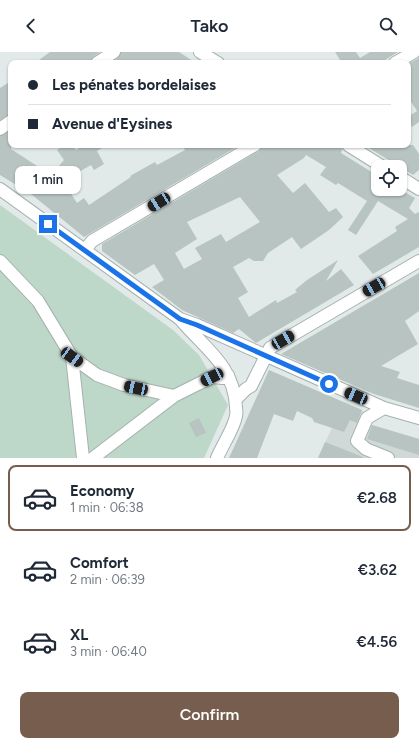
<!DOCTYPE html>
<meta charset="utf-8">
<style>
body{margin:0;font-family:Figtree,sans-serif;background:#f6f6f7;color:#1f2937;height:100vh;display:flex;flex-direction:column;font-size:15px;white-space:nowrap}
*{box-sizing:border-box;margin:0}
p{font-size:13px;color:#747a83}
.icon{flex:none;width:22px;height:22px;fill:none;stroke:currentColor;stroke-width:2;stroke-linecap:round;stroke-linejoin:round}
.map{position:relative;height:406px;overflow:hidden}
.drawer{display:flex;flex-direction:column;background:#fff;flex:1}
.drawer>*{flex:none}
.hud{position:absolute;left:8px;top:8px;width:403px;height:88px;border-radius:8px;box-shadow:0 1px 3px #0004;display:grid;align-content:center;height:88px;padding:0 20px;background:#fff}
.fabs{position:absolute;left:371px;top:108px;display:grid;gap:8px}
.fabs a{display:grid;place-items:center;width:36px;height:36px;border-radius:8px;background:#fff;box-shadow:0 1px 3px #0004;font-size:20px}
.end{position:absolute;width:18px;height:18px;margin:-9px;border:5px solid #1a73e8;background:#fff;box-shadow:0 0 0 2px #fff}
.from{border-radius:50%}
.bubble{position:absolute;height:28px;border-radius:8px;background:#fff;box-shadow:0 1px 3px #0004;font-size:13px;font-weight:600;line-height:28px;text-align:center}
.car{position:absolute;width:12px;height:24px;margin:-12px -6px;border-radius:5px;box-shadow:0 0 3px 1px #0007;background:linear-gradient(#222 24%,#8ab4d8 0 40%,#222 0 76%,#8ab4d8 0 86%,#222 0)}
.hud b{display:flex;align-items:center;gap:14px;height:38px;font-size:15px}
.hud b+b{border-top:1px solid #e0e1e3}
.hud i{width:10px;height:10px;background:#1f2937}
ul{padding:7px 0 0;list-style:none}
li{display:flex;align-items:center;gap:12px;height:66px;margin:0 8px 6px;padding:0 12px;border:2px solid transparent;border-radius:8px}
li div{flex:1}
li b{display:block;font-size:15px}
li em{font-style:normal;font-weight:600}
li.current{border-color:#765d4d}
li>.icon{width:36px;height:36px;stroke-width:1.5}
.cta{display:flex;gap:8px;margin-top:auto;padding:8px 20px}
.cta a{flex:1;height:46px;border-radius:8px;background:#765d4d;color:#fff;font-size:16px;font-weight:600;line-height:46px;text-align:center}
header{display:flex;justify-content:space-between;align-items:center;height:52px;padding:0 20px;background:#fff;font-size:18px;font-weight:600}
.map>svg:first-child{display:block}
</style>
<header><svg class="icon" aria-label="back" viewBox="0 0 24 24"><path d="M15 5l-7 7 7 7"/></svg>Tako<svg class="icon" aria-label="search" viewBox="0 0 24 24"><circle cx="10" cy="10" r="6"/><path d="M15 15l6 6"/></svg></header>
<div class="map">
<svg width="419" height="406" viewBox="0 0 419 406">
<rect width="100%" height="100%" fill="#e1eae8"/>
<path fill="#d0d9d7" d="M 344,350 L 362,358 L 372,373 L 419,387 L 419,406 L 318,406 Z"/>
<path fill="#bdd8c9" d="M 0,153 L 173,278 L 199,303 L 228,353 L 204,406 L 0,406 Z"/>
<path fill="#b7c4c1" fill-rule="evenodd" d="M 50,0 L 100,0 L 93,5 L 90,11 L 35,11 Z
M 121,0 L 179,0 L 196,11 L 111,11 L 118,6 Z
M 335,0 L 356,0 L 360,6 L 370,0 L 398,0 L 380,11 L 342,11 Z
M 419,6 L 419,70 L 412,75 L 408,65 L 417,59 L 408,45 L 408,12 Z
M 11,29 L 11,62 L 0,68 L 0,36 Z
M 11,78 L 11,97 L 51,123 L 64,108 L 57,98 L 65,93 L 72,93 L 76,98 L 84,93 L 107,93 L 97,99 L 104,112 L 94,118 L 91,113 L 63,129 L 77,151 L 84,146 L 89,153 L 131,125 L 130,124 L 155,110 L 157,113 L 185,98 L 182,93 L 240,93 L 84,185 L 31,142 L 0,123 L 0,84 Z
M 262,93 L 341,93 L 342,98 L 341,101 L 378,124 L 378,137 L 399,137 L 415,146 L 409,156 L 415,162 L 419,160 L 419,195 L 373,222 L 358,204 L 397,179 L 395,175 L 408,167 L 378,149 L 356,183 L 348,178 L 367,149 L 338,131 L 336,133 L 320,123 L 326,115 L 306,103 L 304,106 L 277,123 L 293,141 L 305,131 L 329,160 L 336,156 L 343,165 L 329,178 L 301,197 L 292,185 L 268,201 L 263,209 L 254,209 L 249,206 L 233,215 L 248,240 L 238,246 L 249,265 L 276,248 L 277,251 L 297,240 L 295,238 L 307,228 L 338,208 L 326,229 L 341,217 L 354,233 L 256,291 L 239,277 L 233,281 L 182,258 L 152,235 L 164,228 L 154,212 L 135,223 L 102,199 L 102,192 L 259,99 ZM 240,145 L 260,170 L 226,190 L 221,182 L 195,196 L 202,207 L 184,217 L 175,201 L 197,187 L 187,170 Z
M 364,93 L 413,93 L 419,102 L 419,118 L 413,123 Z
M 419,221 L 419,259 L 405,269 L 418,292 L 381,314 L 400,320 L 397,326 L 419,333 L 419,356 L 374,342 L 281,302 Z
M 269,318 L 362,358 L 357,371 L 350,368 L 344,380 L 314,370 L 312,366 L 297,359 L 293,369 L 274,362 L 257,406 L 229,406 Z
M 199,366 L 206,381 L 196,385 L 189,371 Z
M 372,373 L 419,387 L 419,403 L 367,387 Z
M 325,390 L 363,405 L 363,406 L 318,406 Z"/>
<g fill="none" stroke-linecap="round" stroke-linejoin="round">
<defs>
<path id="minor" d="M 200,0 L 218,11
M 97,11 L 114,0
M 395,11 L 414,0
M 0,77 L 11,69
M 348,93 L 383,115
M 400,125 L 419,137
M 0,137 L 180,267 C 204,296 234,313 236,355 C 236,358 237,361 236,364 C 234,376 222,394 217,406
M 85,198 L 92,189 L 255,93
M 0,209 L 38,249 L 72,305 L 83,406
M 180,267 L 197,273 L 384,356 L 419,366
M 72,305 L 97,323 L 124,333 L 174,344 L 212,325 L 223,326 L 228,323
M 236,347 L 246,337 L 251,334 L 270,296 L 419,209
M 384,356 L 367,366 L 357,389 L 366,397 L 388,406
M 93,406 L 174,344"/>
</defs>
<use href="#minor" stroke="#a5b1af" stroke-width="14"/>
<use href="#minor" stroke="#fff" stroke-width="12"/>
</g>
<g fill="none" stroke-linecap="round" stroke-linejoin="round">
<path stroke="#1a73e8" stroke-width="5" d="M 48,172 L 180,267 L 197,273 L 329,332"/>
</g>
</svg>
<div class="fabs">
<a><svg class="icon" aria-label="locate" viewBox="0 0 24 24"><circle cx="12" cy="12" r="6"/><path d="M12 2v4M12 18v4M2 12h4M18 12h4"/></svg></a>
</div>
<i class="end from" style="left:329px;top:332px"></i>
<i class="end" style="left:48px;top:172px"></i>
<div class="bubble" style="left:15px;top:114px;width:66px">1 min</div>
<i class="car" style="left:159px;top:150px;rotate:239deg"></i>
<i class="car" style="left:374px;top:235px;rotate:240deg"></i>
<i class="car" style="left:283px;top:288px;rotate:60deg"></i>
<i class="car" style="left:72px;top:305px;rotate:126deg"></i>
<i class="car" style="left:212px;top:325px;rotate:243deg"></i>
<i class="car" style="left:136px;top:336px;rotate:282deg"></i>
<i class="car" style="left:356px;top:344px;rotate:293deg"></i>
<div class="hud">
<b><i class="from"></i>Les pénates bordelaises</b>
<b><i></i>Avenue d'Eysines</b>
</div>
</div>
<section class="drawer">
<ul>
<li class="current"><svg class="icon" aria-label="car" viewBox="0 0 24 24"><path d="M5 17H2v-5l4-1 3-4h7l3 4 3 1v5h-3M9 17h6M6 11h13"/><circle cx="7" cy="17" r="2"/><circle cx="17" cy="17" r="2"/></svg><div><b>Economy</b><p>1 min · 06:38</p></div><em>€2.68</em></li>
<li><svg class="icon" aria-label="car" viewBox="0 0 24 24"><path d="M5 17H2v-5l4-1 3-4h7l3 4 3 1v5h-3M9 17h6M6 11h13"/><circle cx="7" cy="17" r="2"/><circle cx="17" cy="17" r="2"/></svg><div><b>Comfort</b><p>2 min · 06:39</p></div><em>€3.62</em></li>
<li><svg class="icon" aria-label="car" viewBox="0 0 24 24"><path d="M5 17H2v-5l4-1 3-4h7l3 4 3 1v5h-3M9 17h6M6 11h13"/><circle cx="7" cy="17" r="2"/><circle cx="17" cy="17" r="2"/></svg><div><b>XL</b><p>3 min · 06:40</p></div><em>€4.56</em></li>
</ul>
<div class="cta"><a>Confirm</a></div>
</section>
